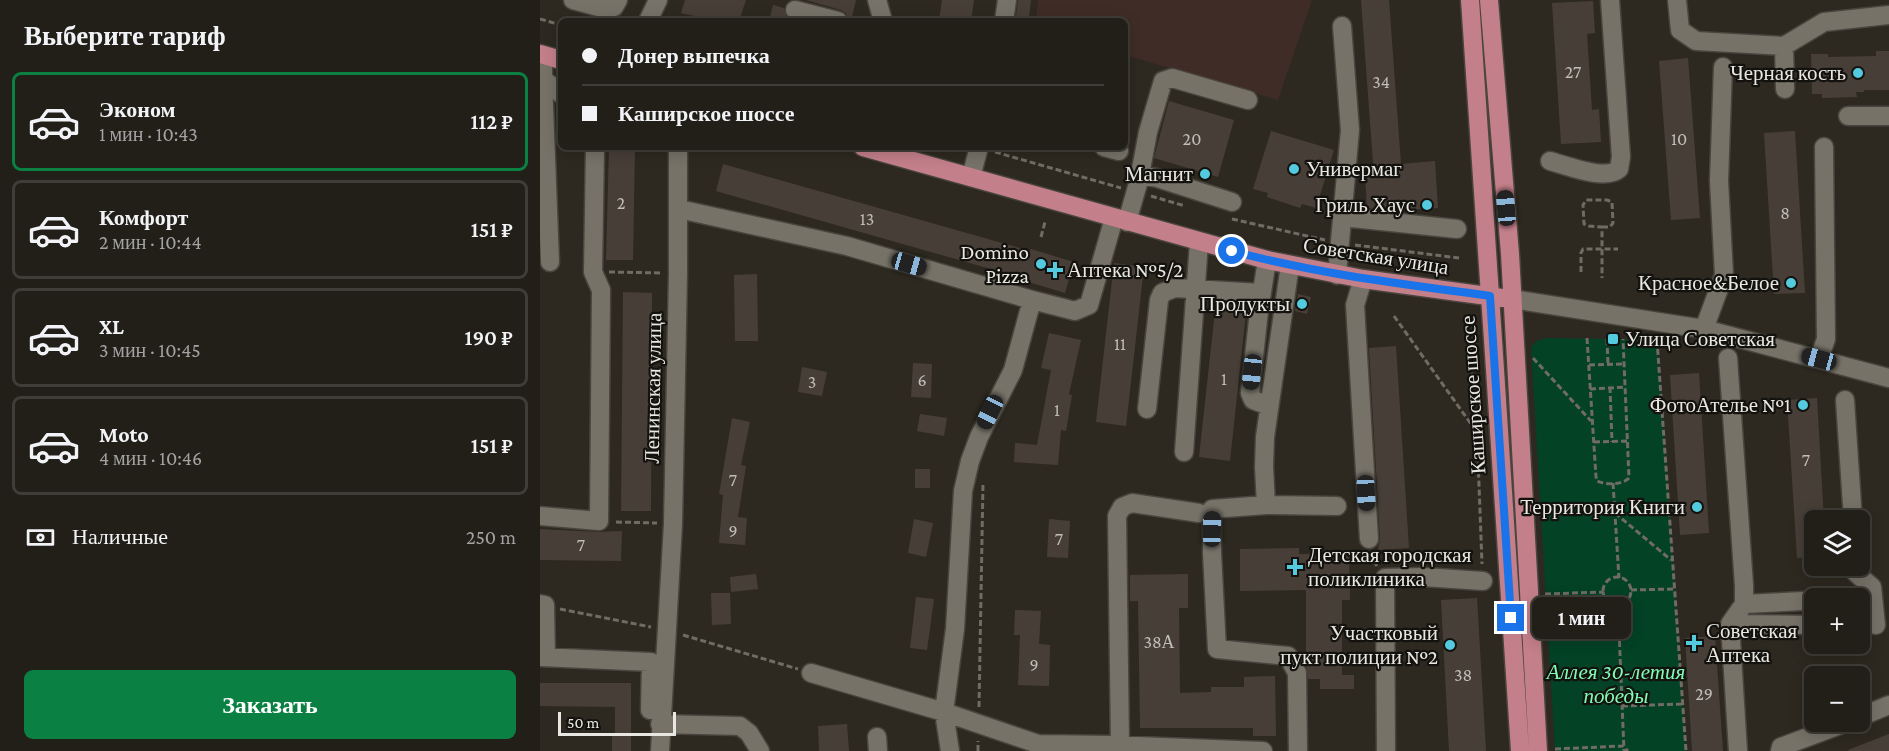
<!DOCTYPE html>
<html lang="ru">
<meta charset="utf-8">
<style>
body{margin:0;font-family:"Crimson Pro",serif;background:#2a2721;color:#f1f3f6;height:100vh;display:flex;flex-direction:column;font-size:22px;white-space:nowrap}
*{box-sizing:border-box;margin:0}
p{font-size:20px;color:#a2a2a2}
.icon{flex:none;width:33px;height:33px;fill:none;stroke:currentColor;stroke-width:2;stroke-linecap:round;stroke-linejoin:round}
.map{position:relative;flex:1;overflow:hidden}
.drawer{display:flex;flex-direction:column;background:#221f18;width:540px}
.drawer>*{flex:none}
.guide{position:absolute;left:18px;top:18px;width:570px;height:132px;border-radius:9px;box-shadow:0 3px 15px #0003,0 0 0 2px #3f3d37;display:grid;align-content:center;height:132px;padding:0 24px;background:#221f18}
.fabs{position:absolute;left:1264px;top:510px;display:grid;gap:12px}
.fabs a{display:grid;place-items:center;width:66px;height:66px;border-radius:9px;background:#221f18;box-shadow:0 3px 15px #0003,0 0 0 2px #3f3d37;font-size:30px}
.scale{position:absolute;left:18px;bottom:15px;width:118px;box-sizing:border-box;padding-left:6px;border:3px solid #e9e7e1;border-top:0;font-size:16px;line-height:21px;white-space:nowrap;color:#e9e7e1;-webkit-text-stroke:4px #14120e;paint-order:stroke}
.end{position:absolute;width:27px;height:27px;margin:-14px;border:8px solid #1a73e8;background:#fff;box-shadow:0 0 0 3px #fff}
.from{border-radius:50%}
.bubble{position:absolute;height:42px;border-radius:9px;background:#221f18;box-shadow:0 3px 15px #0003,0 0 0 2px #3f3d37;font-size:20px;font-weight:600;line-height:42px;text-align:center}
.car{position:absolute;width:18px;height:36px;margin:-18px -9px;border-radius:8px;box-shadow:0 0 4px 2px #0007;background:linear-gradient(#222 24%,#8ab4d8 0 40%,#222 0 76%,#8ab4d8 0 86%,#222 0)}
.guide b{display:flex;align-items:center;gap:21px;height:57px;font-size:22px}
.guide b+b{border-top:2px solid #3f3d37}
.guide i{width:15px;height:15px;background:#f1f3f6}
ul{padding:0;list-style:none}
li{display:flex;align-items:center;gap:18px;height:99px;margin:0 12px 9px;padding:0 12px;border:3px solid #3f3d37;border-radius:9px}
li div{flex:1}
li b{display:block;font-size:22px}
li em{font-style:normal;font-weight:600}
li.on{border-color:#0b8043}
li>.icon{width:54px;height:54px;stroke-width:1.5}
h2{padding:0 24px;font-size:27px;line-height:72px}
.pay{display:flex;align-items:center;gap:15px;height:66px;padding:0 24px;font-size:22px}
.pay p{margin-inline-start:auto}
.cta{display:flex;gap:12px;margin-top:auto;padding:12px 24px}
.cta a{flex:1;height:69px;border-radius:9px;background:#0b8043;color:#fff;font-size:24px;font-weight:600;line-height:69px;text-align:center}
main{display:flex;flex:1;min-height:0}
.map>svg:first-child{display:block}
</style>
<main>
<section class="drawer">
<h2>Выберите тариф</h2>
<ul>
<li class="on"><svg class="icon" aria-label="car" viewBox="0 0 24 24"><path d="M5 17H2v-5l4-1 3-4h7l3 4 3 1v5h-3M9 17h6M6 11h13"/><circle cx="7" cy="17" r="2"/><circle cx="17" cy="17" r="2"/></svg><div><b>Эконом</b><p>1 мин · 10:43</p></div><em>112 ₽</em></li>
<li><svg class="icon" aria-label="car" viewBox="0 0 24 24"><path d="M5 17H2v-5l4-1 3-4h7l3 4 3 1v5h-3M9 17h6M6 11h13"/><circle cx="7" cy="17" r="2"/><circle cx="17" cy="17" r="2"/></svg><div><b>Комфорт</b><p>2 мин · 10:44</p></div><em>151 ₽</em></li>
<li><svg class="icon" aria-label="car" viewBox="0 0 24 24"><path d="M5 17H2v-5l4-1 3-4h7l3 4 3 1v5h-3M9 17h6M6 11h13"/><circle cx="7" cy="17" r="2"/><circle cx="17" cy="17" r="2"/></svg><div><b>XL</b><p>3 мин · 10:45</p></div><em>190 ₽</em></li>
<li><svg class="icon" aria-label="car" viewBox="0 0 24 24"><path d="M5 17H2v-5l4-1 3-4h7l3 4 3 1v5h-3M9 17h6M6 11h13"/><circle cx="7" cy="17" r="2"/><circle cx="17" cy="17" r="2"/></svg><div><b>Moto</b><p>4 мин · 10:46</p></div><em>151 ₽</em></li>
</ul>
<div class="pay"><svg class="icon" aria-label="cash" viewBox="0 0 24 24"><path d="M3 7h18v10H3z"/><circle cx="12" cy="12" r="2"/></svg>Наличные<p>250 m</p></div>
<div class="cta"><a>Заказать</a></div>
</section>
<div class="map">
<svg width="1349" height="751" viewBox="0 0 1349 751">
<rect width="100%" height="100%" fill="#2d2920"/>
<path fill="#3f2c26" d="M 498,0 L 772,0 L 738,100 L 585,55 L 585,21 L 496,21 Z"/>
<path fill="#034225" d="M 1007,338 L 1117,340 L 1146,751 L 1015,751 L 991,348 L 996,341 Z"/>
<path fill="#483e38" d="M 145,0 L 206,0 L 199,21 L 153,21 L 154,16 L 141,13 Z
M 266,0 L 316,0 L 311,21 L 309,21 L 306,13 L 301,10 Z
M 402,0 L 434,0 L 431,21 L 399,21 Z
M 478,0 L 491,0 L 489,17 L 476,16 Z
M 821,0 L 849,0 L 861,164 L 895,161 L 898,208 L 849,211 L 827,208 L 825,176 L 834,176 Z
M 1053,1 L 1055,33 L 1047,34 L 1052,110 L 1059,109 L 1061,142 L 1021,144 L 1012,3 Z
M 233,5 L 244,8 L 247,18 L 253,21 L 229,21 Z
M 1336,51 L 1349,51 L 1349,90 L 1324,90 L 1324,92 L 1316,92 L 1317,97 L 1282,98 L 1282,94 L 1272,94 L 1271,54 L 1288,54 L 1288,57 L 1336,56 Z
M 1148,58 L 1160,218 L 1131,220 L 1119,61 Z
M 629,101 L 694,120 L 678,177 L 614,158 Z
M 731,131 L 794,150 L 776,208 L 762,204 L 760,208 L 727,197 L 728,193 L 713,189 Z
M 1255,131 L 1265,293 L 1234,294 L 1224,133 Z
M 69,147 L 95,147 L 93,260 L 66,260 Z
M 183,164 L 490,251 L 491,249 L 534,262 L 525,293 L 485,281 L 486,279 L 176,191 Z
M 574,263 L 604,267 L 586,426 L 556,422 Z
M 217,274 L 218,341 L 195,341 L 194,275 Z
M 83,292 L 112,293 L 111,511 L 81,511 Z
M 758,294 L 771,297 L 767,314 L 755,311 Z
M 676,302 L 707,303 L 690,461 L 659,457 Z
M 509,333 L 541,340 L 529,394 L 532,395 L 526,431 L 521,430 L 518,465 L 474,462 L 475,443 L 497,445 L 511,370 L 501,368 Z
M 856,346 L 869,548 L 838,550 L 840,538 L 829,348 Z
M 373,363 L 392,364 L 391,398 L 371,397 Z
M 262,367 L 287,372 L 282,396 L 258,392 Z
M 1159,373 L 1169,533 L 1140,535 L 1130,375 Z
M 1277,398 L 1284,520 L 1275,520 L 1275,557 L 1257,558 L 1247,400 Z
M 380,414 L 407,418 L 404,436 L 377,431 Z
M 192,418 L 210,422 L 201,465 L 206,466 L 198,517 L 207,518 L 205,545 L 179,543 L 183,495 L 179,494 Z
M 375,469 L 390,469 L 390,488 L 375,488 Z
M 374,519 L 393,523 L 386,557 L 368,553 Z
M 509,519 L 530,521 L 528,558 L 507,557 Z
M 0,529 L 58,532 L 82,531 L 81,561 L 0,560 Z
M 759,548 L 759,554 L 809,554 L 810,600 L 802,600 L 802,675 L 814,675 L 814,689 L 780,689 L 780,679 L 768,679 L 766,667 L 766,590 L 700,591 L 700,549 Z
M 216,574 L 218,589 L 191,592 L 190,577 Z
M 648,574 L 648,608 L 639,608 L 640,693 L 671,692 L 671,687 L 704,687 L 704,677 L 735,676 L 736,736 L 713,736 L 713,728 L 600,728 L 598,601 L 590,601 L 590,575 Z
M 171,593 L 190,593 L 191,624 L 172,625 Z
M 376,597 L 394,599 L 387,650 L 370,648 Z
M 937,598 L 946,751 L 909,751 L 901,600 Z
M 475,610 L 501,611 L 499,644 L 510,645 L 509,686 L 478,685 L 480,635 L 474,635 Z
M 1175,636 L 1183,751 L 1152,751 L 1145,638 Z
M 0,683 L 91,683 L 91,751 L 72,751 L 72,736 L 75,736 L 75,707 L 0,706 Z
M 307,724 L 309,751 L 279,751 L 278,726 Z
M 1349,734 L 1349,751 L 1309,751 L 1308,750 Z"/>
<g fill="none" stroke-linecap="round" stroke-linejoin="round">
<defs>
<path id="minor" d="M 33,0 L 66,9 L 74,7 L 78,0
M 337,0 L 343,21
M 1137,0 L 1140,30 L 1156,41 L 1244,46 L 1284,22 L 1349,15
M 255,10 L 298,21
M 108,21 L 118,0
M 464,21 L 467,0
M 1244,46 L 1245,89
M 3,55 L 3,79 L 21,94
M 3,79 L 10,262
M 1308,116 L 1349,116
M 564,147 L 579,151
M 1010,161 C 1028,166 1065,181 1079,169 L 1081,157 L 1070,0
M 600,175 L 617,178 L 692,202
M 431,177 L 439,147
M 139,209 L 307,246 L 492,300
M 802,217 L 917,229
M 587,222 L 599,180 L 608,132 L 623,81 L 632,78 L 708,100
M 727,260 L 719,311 L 710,393 L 713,400 L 729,406
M 750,265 L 725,437 L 724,467 L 726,505 L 797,506
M 797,275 L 810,130 L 802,26
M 823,279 L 815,305 L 829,539
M 972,299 L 1164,329 L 1349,378
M 1164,329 L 1184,275 L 1179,181 L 1183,67
M 1188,358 L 1204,585 L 1204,604 L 1190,624 L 1198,751
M 1279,359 L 1286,339 L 1284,147
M 1305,400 L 1313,520
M 607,409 L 619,300 L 622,293 L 635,288 L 721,293
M 644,452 L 659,242
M 726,505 L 672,509 L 672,553 L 677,649 L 748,656 L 757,673 L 758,751
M 0,516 L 59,521 L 61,290 L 53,272 L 55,147
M 1316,566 L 1316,573 L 1332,587 L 1336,625
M 0,604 L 5,605 L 6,657
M 1204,604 L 1264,601
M 1190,624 L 1275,625
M 0,657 L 111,662 L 110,710
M 271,673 L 404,712 L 498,744 L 572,745 L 723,751
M 1320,717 L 1349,705
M 120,724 L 200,726 L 209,733 L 220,751
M 337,737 L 338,751
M 580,745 L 577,516 L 582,507 L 592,503 L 659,513
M 120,751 L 133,524 L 138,273 L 138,147
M 410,751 L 404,712 L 415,629 L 423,491 L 430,461 L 439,437 L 473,370 L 492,300 L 535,311 L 549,305 L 574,218
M 846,751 L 845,578 L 883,577 L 943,581
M 1240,751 L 1241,747 L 1308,722"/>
<path id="major" d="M 930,0 C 948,250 963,501 980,751
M 949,0 L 970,254 L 998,751
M 0,54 L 21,60
M 323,147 L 727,260 L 823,279 L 962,298"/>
</defs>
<use href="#minor" stroke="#49453e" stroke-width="21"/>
<use href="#major" stroke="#49453e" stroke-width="21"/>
<path stroke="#706c64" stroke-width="3" stroke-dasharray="6 3" stroke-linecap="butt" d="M 0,19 L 21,25
M 455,152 L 581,188
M 611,196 L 645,206
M 692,219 L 785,240
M 1062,227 L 1070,227 L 1073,223 L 1072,202 L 1067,200 L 1046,200 L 1043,205 L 1044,224 L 1049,226 L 1062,227 L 1062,278
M 501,237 L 505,222
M 815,245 L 919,258
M 69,272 L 123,273
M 1041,272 L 1041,253 L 1043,249 L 1078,249
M 854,316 L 936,431
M 1047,338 L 1056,477 L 1057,481 C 1065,485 1083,485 1089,478 L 1083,339
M 1067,339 L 1068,364
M 1117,340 L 1146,751
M 937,345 L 930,344 L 937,432 L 942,564
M 993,358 L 1051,421
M 1049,365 L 1085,364
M 1070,387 L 1072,442
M 1050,389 L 1086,387
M 1054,442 L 1088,441
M 1073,483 L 1079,578
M 1075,513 L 1131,560
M 76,522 L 117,523
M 829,554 L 837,566
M1063 591a14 14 0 1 1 28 0a14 14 0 1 1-28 0Z
M 1091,590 L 1133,589
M 1005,594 L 1063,592
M 1078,605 L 1084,751
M 20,609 L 111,627
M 143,635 L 258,669
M 1082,706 L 1143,704
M 439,707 L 443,483
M 1015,749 L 1083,746 L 1088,751
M 438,751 L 438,741"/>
<use href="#minor" stroke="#767268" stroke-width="18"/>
<use href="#major" stroke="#c37f8a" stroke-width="18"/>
</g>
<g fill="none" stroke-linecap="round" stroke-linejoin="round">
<path stroke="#1a73e8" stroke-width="8" d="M 692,251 C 777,274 863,284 950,296 L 971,618"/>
</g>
<g fill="#54cade" stroke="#14120e" stroke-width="2">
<circle cx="1318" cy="73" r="6"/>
<circle cx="754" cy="169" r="6"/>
<circle cx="665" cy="174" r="6"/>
<circle cx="887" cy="205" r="6"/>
<circle cx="501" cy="264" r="6"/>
<path d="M512 261h6v6h6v6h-6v6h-6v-6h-6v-6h6z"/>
<circle cx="1251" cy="283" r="6"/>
<circle cx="762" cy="304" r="6"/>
<rect x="1067" y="333" width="12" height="12" rx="3"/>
<circle cx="1263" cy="405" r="6"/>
<circle cx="1157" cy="507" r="6"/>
<path d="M752 558h6v6h6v6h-6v6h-6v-6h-6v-6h6z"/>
<path d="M1151 634h6v6h6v6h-6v6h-6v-6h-6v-6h6z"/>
<circle cx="910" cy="645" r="6"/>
</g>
<g text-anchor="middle" stroke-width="4.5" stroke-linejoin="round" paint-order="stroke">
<g font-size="18" fill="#c1bdb7">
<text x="1033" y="78">27</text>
<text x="841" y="88">34</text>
<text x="652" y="145">20</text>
<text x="1139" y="145">10</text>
<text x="81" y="209">2</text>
<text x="1245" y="219">8</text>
<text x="327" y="225">13</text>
<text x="580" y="350">11</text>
<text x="684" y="385">1</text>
<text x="382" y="386">6</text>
<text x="272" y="388">3</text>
<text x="517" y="416">1</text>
<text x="1266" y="466">7</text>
<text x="193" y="486">7</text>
<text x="193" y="537">9</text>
<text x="519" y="545">7</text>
<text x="41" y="551">7</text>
<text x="619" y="648">38А</text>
<text x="494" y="671">9</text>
<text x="923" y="681">38</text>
<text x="1164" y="700">29</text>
</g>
<g font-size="21" fill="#e9e7e1" stroke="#14120e" text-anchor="end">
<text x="1306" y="80">Черная кость</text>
<text x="766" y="176" text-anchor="start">Универмаг</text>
<text x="653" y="181">Магнит</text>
<text x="875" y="212">Гриль Хаус</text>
<text x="489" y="259">Domino<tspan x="489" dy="24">Pizza</tspan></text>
<text x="527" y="277" text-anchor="start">Аптека №5/2</text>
<text x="1239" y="290">Красное&amp;Белое</text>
<text x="750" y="311">Продукты</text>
<text x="1085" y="346" text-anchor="start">Улица Советская</text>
<text x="1251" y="412">ФотоАтелье №1</text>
<text x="1145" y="514">Территория Книги</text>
<text x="768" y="562" text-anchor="start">Детская городская<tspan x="768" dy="24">поликлиника</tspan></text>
<text x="1166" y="638" text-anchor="start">Советская<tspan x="1166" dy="24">Аптека</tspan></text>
<text x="898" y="640">Участковый<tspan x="898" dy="24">пукт полиции №2</tspan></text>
</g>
<g font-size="21" fill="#e9e7e1" stroke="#14120e">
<text transform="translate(836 256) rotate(9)" y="7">Советская улица</text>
<text transform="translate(113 388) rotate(-89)" y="7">Ленинская улица</text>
<text transform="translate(933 395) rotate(-94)" y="7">Каширское шоссе</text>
</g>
<g font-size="21" font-style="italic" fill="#81fcb5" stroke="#14120e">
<text x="1076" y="679">Аллея 30-летия<tspan x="1076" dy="24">победы</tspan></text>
</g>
</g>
</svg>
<div class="fabs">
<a><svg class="icon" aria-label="layers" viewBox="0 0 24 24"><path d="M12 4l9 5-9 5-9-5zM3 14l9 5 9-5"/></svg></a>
<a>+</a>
<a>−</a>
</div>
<div class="scale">50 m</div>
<i class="end from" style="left:692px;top:251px"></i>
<i class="end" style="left:971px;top:618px"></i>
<div class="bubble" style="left:992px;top:597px;width:99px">1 мин</div>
<i class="car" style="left:966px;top:208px;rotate:355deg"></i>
<i class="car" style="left:369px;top:264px;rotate:106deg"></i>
<i class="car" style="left:1279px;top:359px;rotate:285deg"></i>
<i class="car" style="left:712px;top:372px;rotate:186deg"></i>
<i class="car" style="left:450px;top:412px;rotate:206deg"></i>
<i class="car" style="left:826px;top:493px;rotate:177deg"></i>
<i class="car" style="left:672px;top:529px;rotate:1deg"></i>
<div class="guide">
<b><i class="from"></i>Донер выпечка</b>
<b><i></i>Каширское шоссе</b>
</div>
</div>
</main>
